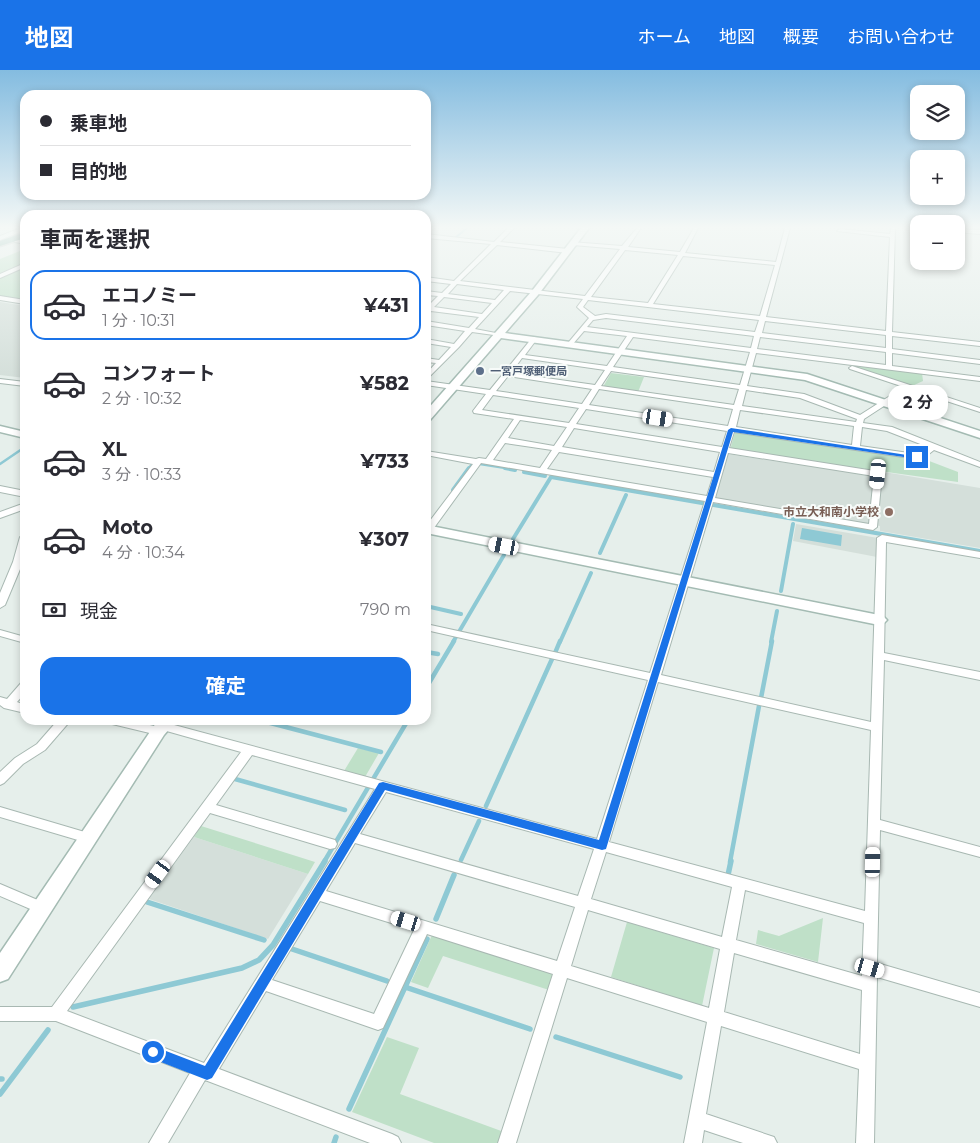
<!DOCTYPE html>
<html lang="ja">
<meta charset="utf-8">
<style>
body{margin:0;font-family:Montserrat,"Noto Sans JP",sans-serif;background:#f2f2f3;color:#2b2b33;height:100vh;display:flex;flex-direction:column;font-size:19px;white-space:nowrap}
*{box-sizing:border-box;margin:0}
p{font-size:16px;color:#7c7c81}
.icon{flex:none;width:28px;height:28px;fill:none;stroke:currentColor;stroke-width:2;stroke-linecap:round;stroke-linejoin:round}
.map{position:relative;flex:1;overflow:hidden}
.details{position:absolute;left:20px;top:140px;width:411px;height:515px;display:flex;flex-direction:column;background:#fff;border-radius:15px;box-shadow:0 2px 8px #0003}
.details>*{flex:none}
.banner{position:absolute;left:20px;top:20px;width:411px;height:110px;border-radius:15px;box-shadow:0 2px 8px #0003;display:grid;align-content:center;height:110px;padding:0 20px;background:#fff}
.buttons{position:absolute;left:910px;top:15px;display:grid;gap:10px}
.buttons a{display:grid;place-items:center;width:55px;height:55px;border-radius:10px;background:#fff;box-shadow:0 2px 8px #0003;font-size:25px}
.end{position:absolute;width:22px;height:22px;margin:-11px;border:6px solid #1a73e8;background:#fff;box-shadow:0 0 0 2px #fff}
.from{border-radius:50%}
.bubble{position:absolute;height:35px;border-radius:15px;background:#fff;box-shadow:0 2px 8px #0003;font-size:16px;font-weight:700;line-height:35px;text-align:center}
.car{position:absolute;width:15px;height:30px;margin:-15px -8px;border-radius:6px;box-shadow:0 0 4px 1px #0007;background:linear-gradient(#fff 24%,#345 0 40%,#fff 0 76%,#345 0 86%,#fff 0)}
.banner b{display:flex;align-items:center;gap:18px;height:48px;font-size:19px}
.banner b+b{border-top:1px solid #e1e1e2}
.banner i{width:12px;height:12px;background:#2b2b33}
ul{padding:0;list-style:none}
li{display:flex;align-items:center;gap:15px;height:70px;margin:0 10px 8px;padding:0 10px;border:2px solid transparent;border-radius:15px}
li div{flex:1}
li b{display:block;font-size:19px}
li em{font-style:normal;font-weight:700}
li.current{border-color:#1a73e8}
li>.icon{width:45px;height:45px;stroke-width:1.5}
h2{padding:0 20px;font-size:22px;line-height:60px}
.pay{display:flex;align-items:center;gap:12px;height:55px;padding:0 20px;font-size:19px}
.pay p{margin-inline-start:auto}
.cta{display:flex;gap:10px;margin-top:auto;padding:10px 20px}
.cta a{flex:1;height:58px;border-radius:15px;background:#1a73e8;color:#fff;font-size:20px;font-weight:700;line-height:58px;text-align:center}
header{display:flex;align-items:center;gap:30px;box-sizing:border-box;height:70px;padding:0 25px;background:#1a73e8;color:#fff}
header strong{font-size:24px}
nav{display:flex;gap:28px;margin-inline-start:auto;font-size:18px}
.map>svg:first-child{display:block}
</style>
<header>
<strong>地図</strong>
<nav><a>ホーム</a><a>地図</a><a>概要</a><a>お問い合わせ</a></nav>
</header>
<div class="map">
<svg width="980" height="1073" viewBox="0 0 980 1073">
<rect width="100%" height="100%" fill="#e6efeb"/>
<path fill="#d4dfda" d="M 0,232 L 25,236 L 25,308 L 0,305 Z
M 727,384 L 882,407 L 884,402 L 980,418 L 980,478 L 880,461 L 880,456 L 715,428 Z
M 796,454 L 878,468 L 877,487 L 793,471 Z
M 194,767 L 308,804 L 268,869 L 149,829 Z"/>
<path fill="#bfe0c8" d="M 25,179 L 25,194 L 0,205 L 0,189 Z
M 25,197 L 25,229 L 0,226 L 0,207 Z
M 855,295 L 922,303 L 923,311 L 912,316 L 854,297 Z
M 611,303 L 644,307 L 638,322 L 603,317 Z
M 735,362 L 924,389 L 958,402 L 958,412 L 730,380 Z
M 358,678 L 379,683 L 365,707 L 344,701 Z
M 201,756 L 315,792 L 308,804 L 194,767 Z
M 823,848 L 818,892 L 756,874 L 758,860 L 779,866 Z
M 627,852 L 714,878 L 702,936 L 611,907 Z
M 432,865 L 554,904 L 549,920 L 443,886 L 428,918 L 411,912 Z
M 387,967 L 419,978 L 400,1024 L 504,1062 L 500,1073 L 434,1073 L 352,1042 Z"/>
<path fill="#8ec9d4" d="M 802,458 L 842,465 L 841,476 L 800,469 Z"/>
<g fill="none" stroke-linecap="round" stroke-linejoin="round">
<path stroke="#8ec9d4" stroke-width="2" d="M 455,168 L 467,158"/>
<path stroke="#8ec9d4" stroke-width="2.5" d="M 0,394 L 25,377
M 480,394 L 512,399
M 468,399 L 473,393"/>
<path stroke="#8ec9d4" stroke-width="4" d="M 505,398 L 515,400
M 524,402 L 545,406
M 453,420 L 469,398
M 513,469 L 551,407 L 980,481
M 600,483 L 626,425
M 781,521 L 793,454
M 426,536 L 461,544
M 453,572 L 504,485
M 560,572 L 591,503
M 771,572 L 777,541"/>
<path stroke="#8ec9d4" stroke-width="4.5" d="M 426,582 L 438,584
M 555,583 L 560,571
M 426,618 L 454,571
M 761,628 L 772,571
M 259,650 L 381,682
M 177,653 L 180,650
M 235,709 L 345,740
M 486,736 L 552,589
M 461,790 L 479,751
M 324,792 L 408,650
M 730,792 L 759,636"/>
<path stroke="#8ec9d4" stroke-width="5.5" d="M 728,805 L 731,791
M 147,832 L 264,870
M 436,849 L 454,805
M 292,879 L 387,911
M 405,917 L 530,959
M 73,937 L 242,898 L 259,890 L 273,875 L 325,791
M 556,967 L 680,1007
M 0,1009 L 2,1009
M 0,1024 L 48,960
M 349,1039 L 427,869
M 334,1073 L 336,1067"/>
<defs>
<path id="street" d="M 21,158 L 25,158 L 25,160 L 0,170 L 0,166 Z
M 508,158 L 514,158 L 500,172 L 568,179 L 571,181 L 568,183 L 497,175 L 460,211 L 585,226 L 620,179 L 573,175 L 570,173 L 571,172 L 622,176 L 637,158 L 641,158 L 628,177 L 680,182 L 694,158 L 698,158 L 685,183 L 776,192 L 785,158 L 790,158 L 766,247 L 886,261 L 890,167 L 837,161 L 840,159 L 890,164 L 891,158 L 895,158 L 892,262 L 980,272 L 980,276 L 892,266 L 892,279 L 980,290 L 980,294 L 892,283 L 892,296 L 980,307 L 980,311 L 756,283 L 747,316 L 804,324 L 860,345 L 904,317 L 850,299 L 849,298 L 852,296 L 980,338 L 980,342 L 910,319 L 864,349 L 863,353 L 892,357 L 980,392 L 980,397 L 934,380 L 925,387 L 917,389 L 734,362 L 729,378 L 881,402 L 882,404 L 877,457 L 873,460 L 713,432 L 661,605 L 871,652 L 877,468 L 882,465 L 980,482 L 980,488 L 886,472 L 884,583 L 980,602 L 980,610 L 884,590 L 880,750 L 980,777 L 980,787 L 880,760 L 877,893 L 980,923 L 980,937 L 877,907 L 874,1073 L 856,1073 L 859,999 L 721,956 L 706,1044 L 774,1067 L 777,1073 L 743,1073 L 704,1060 L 702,1073 L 684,1073 L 707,952 L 567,908 L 516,1073 L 498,1073 L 553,904 L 427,864 L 383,958 L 378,960 L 266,921 L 219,999 L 392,1064 L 398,1067 L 401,1073 L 370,1073 L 205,1010 L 168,1073 L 149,1073 L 190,1003 L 56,951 L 0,951 L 0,937 L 52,937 L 241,682 L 163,660 L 162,664 L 158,665 L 108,653 L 106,650 L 129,650 L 158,657 L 159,653 L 163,652 L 597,769 L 648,610 L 426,560 L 426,554 L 650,603 L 705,431 L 481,393 L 431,462 L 426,462 L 426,456 L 473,394 L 426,385 L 426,381 L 476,389 L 479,388 L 486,389 L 514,349 L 474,343 L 473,341 L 486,324 L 426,315 L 426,311 L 490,320 L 532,268 L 534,267 L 537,269 L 525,285 L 607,296 L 627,266 L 584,261 L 572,275 L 568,275 L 568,273 L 589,248 L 577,237 L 583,229 L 510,221 L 475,259 L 501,264 L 501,266 L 472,262 L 459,277 L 426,310 L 426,304 L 436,293 L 426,292 L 426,288 L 439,290 L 451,277 L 426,273 L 426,269 L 454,274 L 465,261 L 426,255 L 426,251 L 469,258 L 479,247 L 431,241 L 426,244 L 426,236 L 428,236 L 438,226 L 426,225 L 426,221 L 442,223 L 451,214 L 426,211 L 426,207 L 454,211 L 491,174 L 426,168 L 426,164 L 494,172 ZM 625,180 L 678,185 L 648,233 L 591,227 ZM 683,186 L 775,195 L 760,246 L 653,234 ZM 457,214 L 504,220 L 495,230 L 448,224 ZM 444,227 L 492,233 L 482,244 L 434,237 ZM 588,230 L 759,250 L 755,262 L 606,244 L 595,246 L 583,237 ZM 606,248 L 754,266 L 751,278 L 587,257 L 593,250 ZM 765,251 L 886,265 L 886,278 L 762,263 ZM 633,267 L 750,282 L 740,315 L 613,297 ZM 760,267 L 886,282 L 886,295 L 757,279 ZM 522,288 L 605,300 L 595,315 L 511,303 ZM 611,301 L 739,319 L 734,335 L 601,316 ZM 508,306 L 592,319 L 582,334 L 496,321 ZM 599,319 L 733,339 L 728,356 L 589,335 ZM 746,320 L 800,328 L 857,349 L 856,352 L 742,336 ZM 493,325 L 579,338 L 569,353 L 482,340 ZM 586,339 L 727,361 L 722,377 L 576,354 ZM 740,340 L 854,356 L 852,375 L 736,357 ZM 520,350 L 567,357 L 554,376 L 508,368 ZM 862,357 L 887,361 L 928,377 L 916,384 L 860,376 ZM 574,358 L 720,382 L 714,402 L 562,377 ZM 505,373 L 552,380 L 540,398 L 493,390 ZM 559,382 L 713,407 L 707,426 L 547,399 ZM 728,383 L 874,406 L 869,454 L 715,428 ZM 658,612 L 871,660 L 865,841 L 609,772 ZM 252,685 L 375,719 L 204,993 L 67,941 L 210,743 L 330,779 L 335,778 L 337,774 L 335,770 L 216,735 ZM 386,722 L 594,779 L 578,826 L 360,764 ZM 355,773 L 575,837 L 557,891 L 326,821 ZM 606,782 L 732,817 L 722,867 L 591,829 ZM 745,820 L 864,853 L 862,906 L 736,870 ZM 320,831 L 414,860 L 374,944 L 272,910 ZM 588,840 L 720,879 L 709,938 L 571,896 ZM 734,883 L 862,920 L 860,984 L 724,942 Z
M 956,159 L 980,160 L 980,164 L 956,162 Z
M 17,169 L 25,170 L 25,174 L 15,172 L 14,171 Z
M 25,193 L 25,197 L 0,208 L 0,204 Z
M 0,226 L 25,230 L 25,234 L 0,230 Z
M 0,309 L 25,312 L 25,316 L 0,313 Z
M 0,416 L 25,421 L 25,427 L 0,422 Z
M 25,433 L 25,439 L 0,448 L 0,442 Z
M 25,464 L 25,484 L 23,492 L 5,535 L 0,538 L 0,523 L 13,492 L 20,467 Z
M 0,560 L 25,567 L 25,573 L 0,566 Z
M 25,612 L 25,623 L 17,632 L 25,635 L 25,643 L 4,638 L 0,635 L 0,627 L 7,629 L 21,613 Z
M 58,650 L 71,650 L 45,680 L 23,694 L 4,713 L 0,715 L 0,702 L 15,688 L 37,674 Z
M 0,737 L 88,763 L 93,764 L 95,768 L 93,772 L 88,773 L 0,747 Z
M 0,814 L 47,834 L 49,838 L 47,842 L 42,844 L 0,826 Z"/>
<path id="secondary" d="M 581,158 L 589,158 L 538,225 L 505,263 L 807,304 L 980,361 L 980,368 L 805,310 L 501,268 L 430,350 L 426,351 L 426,341 L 532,221 Z
M 0,356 L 25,362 L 25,368 L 0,362 Z
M 426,455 L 879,545 L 884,547 L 887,550 L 884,553 L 879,555 L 426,463 Z
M 158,650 L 177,650 L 164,665 L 8,909 L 0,912 L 0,883 Z"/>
<path id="primary" d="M 22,163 L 25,163 L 25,168 L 0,176 L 0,171 Z"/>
</defs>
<use href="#street" stroke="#a8b8b2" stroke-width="2"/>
<use href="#secondary" stroke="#a4bbb3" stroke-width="3"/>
<use href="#primary" stroke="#c2cac8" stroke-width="3"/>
<use href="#street" fill="#fff" fill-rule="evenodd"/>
<use href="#secondary" fill="#fff" fill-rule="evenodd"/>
<use href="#primary" fill="#6aa596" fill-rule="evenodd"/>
</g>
<linearGradient id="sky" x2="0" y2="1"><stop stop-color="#84bce0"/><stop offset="0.51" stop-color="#f4f8f6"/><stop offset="1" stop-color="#f4f8f6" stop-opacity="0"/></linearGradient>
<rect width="980" height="308" fill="url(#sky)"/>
<path fill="#1a73e8" d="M 731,358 L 920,387 L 917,389 L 733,362 L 606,779 L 602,780 L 385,720 L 212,1008 L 207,1010 L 148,987 L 146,982 L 148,978 L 153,976 L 205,996 L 379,713 L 383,712 L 599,770 L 728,360 Z"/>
<circle fill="#5c6f8a" stroke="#f7fbf9" stroke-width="2" cx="480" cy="301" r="5"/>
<circle fill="#8d6e63" stroke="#f7fbf9" stroke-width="2" cx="889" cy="442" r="5"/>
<g text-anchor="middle" stroke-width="4" stroke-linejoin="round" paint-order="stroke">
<g font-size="11" font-weight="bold" fill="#4e5e75" stroke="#f7fbf9" text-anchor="start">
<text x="490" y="305">一宮戸塚郵便局</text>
</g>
<g font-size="12" font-weight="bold" fill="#785e54" stroke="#f7fbf9" text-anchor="end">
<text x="879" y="446">市立大和南小学校</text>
</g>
</g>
</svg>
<div class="buttons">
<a><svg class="icon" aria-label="layers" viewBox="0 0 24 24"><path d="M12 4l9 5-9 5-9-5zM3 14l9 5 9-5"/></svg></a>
<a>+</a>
<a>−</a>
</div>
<i class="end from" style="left:153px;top:982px"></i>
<i class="end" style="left:917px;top:387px"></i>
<div class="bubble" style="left:888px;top:315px;width:60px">2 分</div>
<i class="car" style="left:658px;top:348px;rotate:99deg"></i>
<i class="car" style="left:878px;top:404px;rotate:186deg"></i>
<i class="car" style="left:504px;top:476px;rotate:281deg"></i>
<i class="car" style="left:873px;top:792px;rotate:1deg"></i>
<i class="car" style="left:158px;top:804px;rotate:216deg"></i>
<i class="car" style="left:406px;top:851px;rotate:287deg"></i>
<i class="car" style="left:870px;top:898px;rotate:106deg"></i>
<div class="banner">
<b><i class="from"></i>乗車地</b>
<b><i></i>目的地</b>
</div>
<section class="details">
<h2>車両を選択</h2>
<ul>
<li class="current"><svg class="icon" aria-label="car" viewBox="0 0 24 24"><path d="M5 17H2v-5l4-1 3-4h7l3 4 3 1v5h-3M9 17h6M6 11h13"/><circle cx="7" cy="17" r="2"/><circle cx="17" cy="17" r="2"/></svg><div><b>エコノミー</b><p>1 分 · 10:31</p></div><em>¥431</em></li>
<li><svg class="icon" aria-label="car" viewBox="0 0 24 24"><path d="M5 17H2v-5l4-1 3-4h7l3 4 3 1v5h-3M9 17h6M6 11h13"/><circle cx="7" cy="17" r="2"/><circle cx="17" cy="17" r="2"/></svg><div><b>コンフォート</b><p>2 分 · 10:32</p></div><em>¥582</em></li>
<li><svg class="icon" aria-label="car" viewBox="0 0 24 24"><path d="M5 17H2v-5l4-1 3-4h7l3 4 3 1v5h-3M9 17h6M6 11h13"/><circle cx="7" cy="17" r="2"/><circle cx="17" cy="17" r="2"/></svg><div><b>XL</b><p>3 分 · 10:33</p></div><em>¥733</em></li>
<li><svg class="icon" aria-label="car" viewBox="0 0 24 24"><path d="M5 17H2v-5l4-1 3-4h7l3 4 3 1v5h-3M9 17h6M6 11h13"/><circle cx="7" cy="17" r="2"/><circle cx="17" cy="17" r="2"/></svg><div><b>Moto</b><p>4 分 · 10:34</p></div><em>¥307</em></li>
</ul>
<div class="pay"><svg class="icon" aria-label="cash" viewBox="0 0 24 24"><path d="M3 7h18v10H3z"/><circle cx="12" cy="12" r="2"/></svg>現金<p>790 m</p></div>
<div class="cta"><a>確定</a></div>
</section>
</div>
